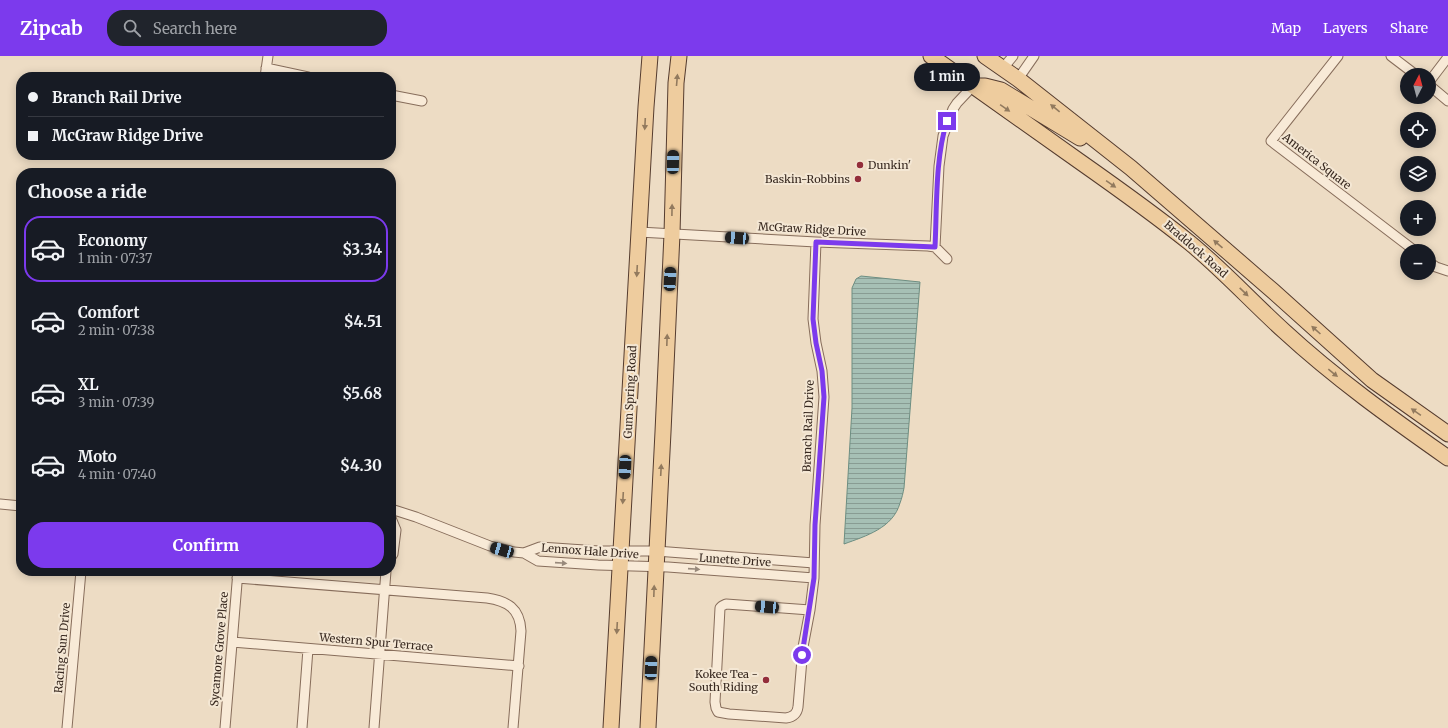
<!DOCTYPE html>
<meta charset="utf-8">
<style>
body{margin:0;font-family:Merriweather,serif;background:#20242c;color:#f1f3f6;height:100vh;display:flex;flex-direction:column;font-size:15px;white-space:nowrap}
*{box-sizing:border-box;margin:0}
p{font-size:13px;color:#9ea1a6}
.icon{flex:none;width:22px;height:22px;fill:none;stroke:currentColor;stroke-width:2;stroke-linecap:round;stroke-linejoin:round}
.map{position:relative;flex:1;overflow:hidden}
.side{position:absolute;left:16px;top:112px;width:380px;height:408px;display:flex;flex-direction:column;background:#171b24;border-radius:16px;box-shadow:0 2px 10px #0003}
.side>*{flex:none}
.hud{position:absolute;left:16px;top:16px;width:380px;height:88px;border-radius:16px;box-shadow:0 2px 10px #0003;display:grid;align-content:center;height:88px;padding:0 12px;background:#171b24}
.needle{width:26px;rotate:6deg}
.fabs{position:absolute;left:1400px;top:12px;display:grid;gap:8px}
.fabs a{display:grid;place-items:center;width:36px;height:36px;border-radius:50%;background:#171b24;box-shadow:0 2px 10px #0003;font-size:20px}
.end{position:absolute;width:18px;height:18px;margin:-9px;border:5px solid #7c3aed;background:#fff;box-shadow:0 0 0 2px #fff}
.from{border-radius:50%}
.bubble{position:absolute;height:28px;border-radius:14px;background:#171b24;box-shadow:0 2px 10px #0003;font-size:13px;font-weight:700;line-height:28px;text-align:center}
.car{position:absolute;width:12px;height:24px;margin:-12px -6px;border-radius:5px;box-shadow:0 0 3px 1px #0007;background:linear-gradient(#222 24%,#8ab4d8 0 40%,#222 0 76%,#8ab4d8 0 86%,#222 0)}
.hud b{display:flex;align-items:center;gap:14px;height:38px;font-size:15px}
.hud b+b{border-top:1px solid #363941}
.hud i{width:10px;height:10px;background:#f1f3f6}
ul{padding:0;list-style:none}
li{display:flex;align-items:center;gap:12px;height:66px;margin:0 8px 6px;padding:0 4px;border:2px solid transparent;border-radius:16px}
li div{flex:1}
li b{display:block;font-size:15px}
li em{font-style:normal;font-weight:700}
li.selected{border-color:#7c3aed}
li>.icon{width:36px;height:36px;stroke-width:1.5}
h2{padding:0 12px;font-size:18px;line-height:48px}
.action{display:flex;gap:8px;margin-top:auto;padding:8px 12px}
.action a{flex:1;height:46px;border-radius:16px;background:#7c3aed;color:#fff;font-size:16px;font-weight:700;line-height:46px;text-align:center}
header{display:flex;align-items:center;gap:24px;box-sizing:border-box;height:56px;padding:0 20px;background:#7c3aed;color:#fff}
header strong{font-size:19px}
nav{display:flex;gap:22px;margin-inline-start:auto;font-size:14px}
.search{width:280px;height:36px;background:#20242c;display:flex;align-items:center;gap:10px;box-sizing:border-box;padding:0 14px;border-radius:16px;color:#9ea1a6;font-size:15px}
.map>svg:first-child{display:block}
</style>
<header>
<strong>Zipcab</strong>
<div class="search"><svg class="icon" aria-label="search" viewBox="0 0 24 24"><circle cx="10" cy="10" r="6"/><path d="M15 15l6 6"/></svg>Search here</div>
<nav><a>Map</a><a>Layers</a><a>Share</a></nav>
</header>
<div class="map">
<svg width="1448" height="672" viewBox="0 0 1448 672">
<defs>
<pattern id="water-rules" width="6" height="5" patternUnits="userSpaceOnUse"><rect width="6" height="5" fill="#a6c0b5"/><path d="M0 2.5h6" fill="none" stroke="#889c93"/></pattern>
</defs>
<rect width="100%" height="100%" fill="#eddcc4"/>
<path fill="url(#water-rules)" stroke="#6d8e82" d="M 861,220 L 920,226 L 904,432 C 903,437 902,442 900,447 C 893,472 866,480 844,488 L 852,352 L 852,232 L 856,223 Z"/>
<g fill="none" stroke-linecap="round" stroke-linejoin="round">
<defs>
<path id="street" d="M 1338,0 L 1271,85 L 1415,195
M 1391,0 L 1416,19
M 266,12 L 308,21
M 1003,12 L 1013,0
M 265,21 L 268,0
M 1018,23 L 1034,0
M 1429,26 L 1448,1
M 1429,29 L 1448,45
M 391,39 L 422,45
M 639,176 L 816,186 L 928,190 L 935,191 L 947,203
M 935,191 L 939,110 L 943,80 L 953,53 L 957,47 L 973,30
M 1429,206 L 1436,211 L 1448,215
M 0,448 L 21,450
M 391,453 L 416,461 L 490,490 L 514,496 L 524,497 L 540,491 L 599,495 L 656,495 L 814,507
M 391,462 L 396,474 L 393,498 L 391,501
M 524,497 L 538,505 L 598,509 L 668,511 L 814,522
M 237,522 L 487,542 C 507,545 520,552 521,575 L 513,672
M 810,554 L 726,548 L 722,550 L 720,552 L 715,646 L 716,652 L 718,656 L 729,658 L 786,662 C 793,661 797,658 798,651 L 803,591 L 810,554 L 814,522 L 815,469 L 824,341 L 822,315 L 816,287 L 813,263 L 816,186
M 232,586 L 519,610
M 67,672 L 81,515
M 225,672 L 238,515
M 302,672 L 308,593
M 374,672 L 386,515"/>
<path id="primary" d="M 931,0 C 980,35 1029,70 1079,105 C 1116,131 1154,158 1190,187 C 1223,214 1252,246 1284,275 C 1335,322 1391,362 1448,402
M 985,0 L 1018,23 L 1131,112 L 1273,235 L 1372,324 L 1448,378
M 978,30 L 985,30 L 1001,34 L 1080,82
M 611,672 L 646,51 L 650,0
M 648,672 L 663,376 L 672,178 L 676,27 L 679,0"/>
</defs>
<use href="#street" stroke="#876d5b" stroke-width="11"/>
<use href="#primary" stroke="#553c2f" stroke-width="17"/>
<use href="#street" stroke="#f8ead7" stroke-width="9"/>
<use href="#primary" stroke="#eecc9e" stroke-width="15"/>
</g>
<defs><path id="oneway-solid" d="M-6-.8H1V-3.2L6.5 0L1 3.2V.8H-6Z"/></defs>
<g fill="#927a5e">
<use href="#oneway-solid" transform="translate(677 24) rotate(-85)"/>
<use href="#oneway-solid" transform="translate(1005 52) rotate(35)"/>
<use href="#oneway-solid" transform="translate(1055 52) rotate(-141)"/>
<use href="#oneway-solid" transform="translate(645 68) rotate(93)"/>
<use href="#oneway-solid" transform="translate(1111 128) rotate(35)"/>
<use href="#oneway-solid" transform="translate(672 154) rotate(-89)"/>
<use href="#oneway-solid" transform="translate(1218 188) rotate(-139)"/>
<use href="#oneway-solid" transform="translate(637 215) rotate(93)"/>
<use href="#oneway-solid" transform="translate(1244 236) rotate(44)"/>
<use href="#oneway-solid" transform="translate(1316 274) rotate(-138)"/>
<use href="#oneway-solid" transform="translate(667 284) rotate(-88)"/>
<use href="#oneway-solid" transform="translate(1333 317) rotate(39)"/>
<use href="#oneway-solid" transform="translate(1416 356) rotate(-145)"/>
<use href="#oneway-solid" transform="translate(661 414) rotate(-87)"/>
<use href="#oneway-solid" transform="translate(623 442) rotate(93)"/>
<use href="#oneway-solid" transform="translate(654 535) rotate(-88)"/>
<use href="#oneway-solid" transform="translate(617 572) rotate(93)"/>
</g>
<g fill="#98897b">
<use href="#oneway-solid" transform="translate(561 507) rotate(4)"/>
<use href="#oneway-solid" transform="translate(694 513) rotate(4)"/>
</g>
<g fill="none" stroke-linecap="round" stroke-linejoin="round">
<path stroke="#7c3aed" stroke-width="5" d="M 802,599 L 814,522 L 815,469 L 824,341 L 822,315 L 816,287 L 813,263 L 816,186 L 935,191 C 937,152 935,102 947,65"/>
</g>
<g fill="#932d3a" stroke="#f4e7d4" stroke-width="1.5">
<circle cx="860" cy="109" r="4"/>
<circle cx="858" cy="123" r="4"/>
<circle cx="766" cy="624" r="4"/>
</g>
<g text-anchor="middle" stroke-width="4" stroke-linejoin="round" paint-order="stroke">
<g font-size="11" fill="#37281f" stroke="#f4e7d4">
<text transform="translate(1317 105) rotate(38)" y="4">America Square</text>
<text transform="translate(812 173) rotate(3)" y="4">McGraw Ridge Drive</text>
<text transform="translate(1196 193) rotate(41)" y="4">Braddock Road</text>
<text transform="translate(630 336) rotate(-87)" y="4">Gum Spring Road</text>
<text transform="translate(808 370) rotate(-88)" y="4">Branch Rail Drive</text>
<text transform="translate(590 495) rotate(4)" y="4">Lennox Hale Drive</text>
<text transform="translate(735 504) rotate(4)" y="4">Lunette Drive</text>
<text transform="translate(376 586) rotate(5)" y="4">Western Spur Terrace</text>
<text transform="translate(62 592) rotate(-85)" y="4">Racing Sun Drive</text>
<text transform="translate(219 593) rotate(-85)" y="4">Sycamore Grove Place</text>
</g>
<g font-size="11" fill="#37281f" stroke="#f4e7d4" text-anchor="end">
<text x="868" y="113" text-anchor="start">Dunkin'</text>
<text x="850" y="127">Baskin-Robbins</text>
<text x="758" y="622">Kokee Tea -<tspan x="758" dy="13">South Riding</tspan></text>
</g>
</g>
</svg>
<div class="fabs">
<a><svg class="needle" viewBox="-14 -14 28 28"><path d="M0-13l5 13h-10z" fill="#e53935"/><path d="M0 13l5-13h-10z" fill="#9ea1a6"/></svg></a>
<a><svg class="icon" aria-label="locate" viewBox="0 0 24 24"><circle cx="12" cy="12" r="6"/><path d="M12 2v4M12 18v4M2 12h4M18 12h4"/></svg></a>
<a><svg class="icon" aria-label="layers" viewBox="0 0 24 24"><path d="M12 4l9 5-9 5-9-5zM3 14l9 5 9-5"/></svg></a>
<a>+</a>
<a>−</a>
</div>
<i class="end from" style="left:802px;top:599px"></i>
<i class="end" style="left:947px;top:65px"></i>
<div class="bubble" style="left:914px;top:7px;width:66px">1 min</div>
<i class="car" style="left:673px;top:106px;rotate:1deg"></i>
<i class="car" style="left:737px;top:182px;rotate:274deg"></i>
<i class="car" style="left:670px;top:223px;rotate:3deg"></i>
<i class="car" style="left:625px;top:411px;rotate:183deg"></i>
<i class="car" style="left:502px;top:494px;rotate:286deg"></i>
<i class="car" style="left:767px;top:551px;rotate:275deg"></i>
<i class="car" style="left:651px;top:612px;rotate:2deg"></i>
<div class="hud">
<b><i class="from"></i>Branch Rail Drive</b>
<b><i></i>McGraw Ridge Drive</b>
</div>
<section class="side">
<h2>Choose a ride</h2>
<ul>
<li class="selected"><svg class="icon" aria-label="car" viewBox="0 0 24 24"><path d="M5 17H2v-5l4-1 3-4h7l3 4 3 1v5h-3M9 17h6M6 11h13"/><circle cx="7" cy="17" r="2"/><circle cx="17" cy="17" r="2"/></svg><div><b>Economy</b><p>1 min · 07:37</p></div><em>$3.34</em></li>
<li><svg class="icon" aria-label="car" viewBox="0 0 24 24"><path d="M5 17H2v-5l4-1 3-4h7l3 4 3 1v5h-3M9 17h6M6 11h13"/><circle cx="7" cy="17" r="2"/><circle cx="17" cy="17" r="2"/></svg><div><b>Comfort</b><p>2 min · 07:38</p></div><em>$4.51</em></li>
<li><svg class="icon" aria-label="car" viewBox="0 0 24 24"><path d="M5 17H2v-5l4-1 3-4h7l3 4 3 1v5h-3M9 17h6M6 11h13"/><circle cx="7" cy="17" r="2"/><circle cx="17" cy="17" r="2"/></svg><div><b>XL</b><p>3 min · 07:39</p></div><em>$5.68</em></li>
<li><svg class="icon" aria-label="car" viewBox="0 0 24 24"><path d="M5 17H2v-5l4-1 3-4h7l3 4 3 1v5h-3M9 17h6M6 11h13"/><circle cx="7" cy="17" r="2"/><circle cx="17" cy="17" r="2"/></svg><div><b>Moto</b><p>4 min · 07:40</p></div><em>$4.30</em></li>
</ul>
<div class="action"><a>Confirm</a></div>
</section>
</div>
